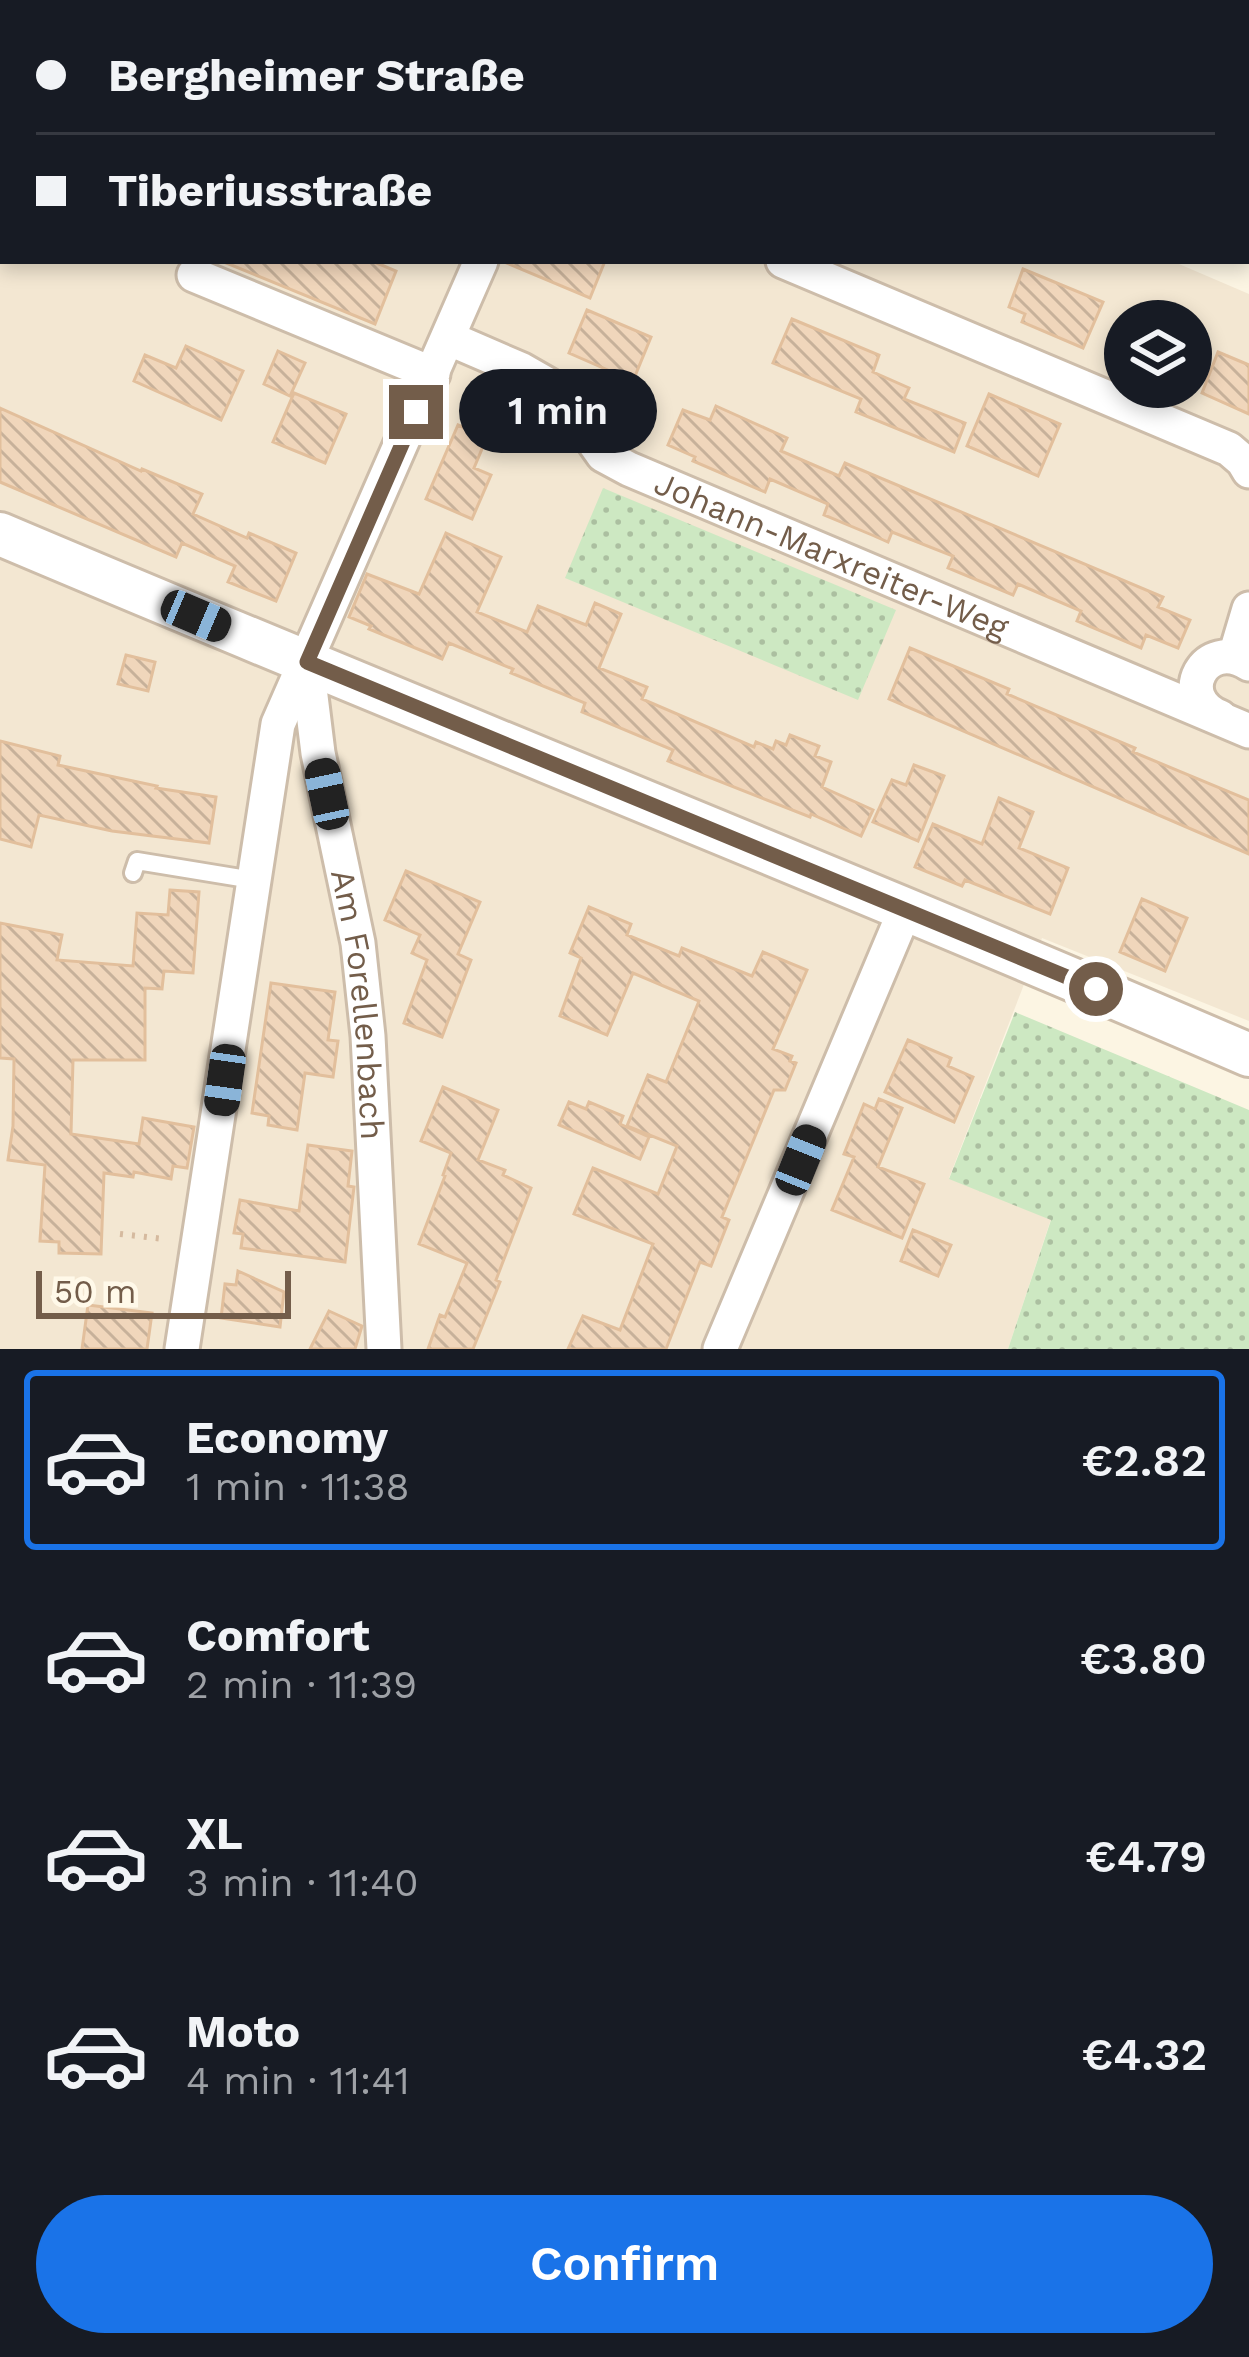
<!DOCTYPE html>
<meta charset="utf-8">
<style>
body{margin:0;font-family:"Work Sans",sans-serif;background:#242831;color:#f1f3f6;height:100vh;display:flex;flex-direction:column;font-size:45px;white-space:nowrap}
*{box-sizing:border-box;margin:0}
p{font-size:39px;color:#9ea1a6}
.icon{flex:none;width:66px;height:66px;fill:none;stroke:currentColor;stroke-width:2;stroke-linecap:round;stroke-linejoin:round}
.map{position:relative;height:1349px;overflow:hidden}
.details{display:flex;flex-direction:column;background:#171b24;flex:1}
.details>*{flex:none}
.top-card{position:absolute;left:0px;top:0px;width:1251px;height:264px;box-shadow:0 6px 18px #0003;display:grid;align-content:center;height:264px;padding:0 36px;background:#171b24}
.buttons{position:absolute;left:1104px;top:300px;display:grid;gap:24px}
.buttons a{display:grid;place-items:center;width:108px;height:108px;border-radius:50%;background:#171b24;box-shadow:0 6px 18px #0003;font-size:60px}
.scale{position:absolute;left:36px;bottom:30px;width:255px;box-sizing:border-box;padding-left:12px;border:6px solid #735d4a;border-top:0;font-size:33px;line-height:42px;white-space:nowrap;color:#735d4a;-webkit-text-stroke:9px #fff9e9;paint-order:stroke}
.end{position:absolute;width:54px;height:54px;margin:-27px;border:15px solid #735d4a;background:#fff;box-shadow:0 0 0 6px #fff}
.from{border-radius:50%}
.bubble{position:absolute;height:84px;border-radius:42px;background:#171b24;box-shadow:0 6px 18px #0003;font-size:39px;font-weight:600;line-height:84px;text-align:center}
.car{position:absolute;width:36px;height:72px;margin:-36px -18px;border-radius:15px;box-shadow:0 0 9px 3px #0007;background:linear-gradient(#222 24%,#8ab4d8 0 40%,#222 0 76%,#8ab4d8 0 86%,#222 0)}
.top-card b{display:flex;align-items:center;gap:42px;height:114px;font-size:45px}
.top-card b+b{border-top:3px solid #363941}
.top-card i{width:30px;height:30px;background:#f1f3f6}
ul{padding:21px 0 0;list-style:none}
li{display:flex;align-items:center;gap:36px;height:180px;margin:0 24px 18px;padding:0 12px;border:6px solid transparent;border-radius:12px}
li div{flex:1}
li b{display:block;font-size:45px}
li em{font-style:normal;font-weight:600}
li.current{border-color:#1a73e8}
li>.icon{width:108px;height:108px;stroke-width:1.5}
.primary-button{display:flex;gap:24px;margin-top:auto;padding:24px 36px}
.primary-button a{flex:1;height:138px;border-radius:72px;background:#1a73e8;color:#fff;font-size:48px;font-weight:600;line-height:138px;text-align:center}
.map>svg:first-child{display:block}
</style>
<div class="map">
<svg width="1249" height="1349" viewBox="0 0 1249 1349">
<defs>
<pattern id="grass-dots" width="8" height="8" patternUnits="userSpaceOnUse" patternTransform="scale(3)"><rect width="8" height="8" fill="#cde8c2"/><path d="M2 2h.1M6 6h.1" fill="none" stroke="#abbfa0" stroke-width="1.8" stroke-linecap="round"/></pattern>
<pattern id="building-back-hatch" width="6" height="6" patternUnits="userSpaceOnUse" patternTransform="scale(3)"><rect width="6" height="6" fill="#f0d6bb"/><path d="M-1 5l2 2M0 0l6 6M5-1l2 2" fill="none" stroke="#c7b19a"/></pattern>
</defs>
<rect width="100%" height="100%" fill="#fcf5e3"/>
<path fill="#f3e7d2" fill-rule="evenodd" d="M 0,0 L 562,0 L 569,3 L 3,3 L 3,261 L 1172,261 L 1249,294 L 1249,1021 L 1042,938 L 949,1178 L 1051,1219 L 1008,1349 L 0,1349 ZM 1125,321 L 1191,321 L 1191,387 L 1125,387 Z"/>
<path fill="url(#grass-dots)" d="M 603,488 L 896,610 L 858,700 L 565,578 Z
M 1015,1012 L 1249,1110 L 1249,1349 L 1008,1349 L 1051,1220 L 949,1179 Z"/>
<path fill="url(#building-back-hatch)" stroke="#e2bf9c" stroke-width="3" d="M 372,261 L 396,271 L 375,324 L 224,262 Z
M 502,261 L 605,261 L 590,298 Z
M 1023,269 L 1103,302 L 1083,348 L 1022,322 L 1025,314 L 1009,307 Z
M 587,310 L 651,337 L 633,381 L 569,353 Z
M 792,319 L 879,355 L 873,372 L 909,388 L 904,399 L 965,423 L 954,452 L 856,412 L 861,399 L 773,363 Z
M 186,346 L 243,371 L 221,420 L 134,381 L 145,355 L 176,368 Z
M 278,351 L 305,363 L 290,396 L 264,384 Z
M 1218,352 L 1249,365 L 1249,414 L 1202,393 Z
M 294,393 L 346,414 L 325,463 L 273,442 Z
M 989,394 L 1060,424 L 1038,476 L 967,446 Z
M 716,406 L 787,438 L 781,451 L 809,463 L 839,476 L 845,463 L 1163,597 L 1158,607 L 1190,620 L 1178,648 L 1146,635 L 1141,648 L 1077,621 L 1081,611 L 1018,584 L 1013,595 L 948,568 L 953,556 L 892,532 L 888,542 L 872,535 L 824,515 L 828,504 L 770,479 L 765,492 L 693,461 L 695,457 L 668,445 L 683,410 L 710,420 Z
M 0,408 L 141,471 L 142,469 L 202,494 L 193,514 L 247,538 L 249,533 L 296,553 L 276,601 L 228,582 L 235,566 L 182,543 L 176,557 L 0,482 Z
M 458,425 L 487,437 L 474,468 L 491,475 L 472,519 L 426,499 Z
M 446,533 L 501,557 L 477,612 L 527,632 L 538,606 L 586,625 L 595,603 L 621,614 L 599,668 L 647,687 L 642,699 L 754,747 L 756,742 L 773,749 L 776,741 L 786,745 L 790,735 L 819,746 L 815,756 L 831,762 L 822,787 L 873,810 L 861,836 L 811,814 L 810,817 L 668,761 L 673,750 L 582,712 L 585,703 L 511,673 L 513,669 L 449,643 L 442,659 L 369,629 L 371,626 L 349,617 L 367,574 L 419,594 Z
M 910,648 L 1009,689 L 1007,694 L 1135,748 L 1133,752 L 1249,800 L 1249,854 L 889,699 Z
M 126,655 L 155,662 L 148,691 L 118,684 Z
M 0,741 L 60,756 L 58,765 L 157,786 L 156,788 L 216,797 L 209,843 L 112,831 L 39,815 L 31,847 L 0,839 Z
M 914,765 L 944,776 L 918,841 L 873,822 L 892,780 L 906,785 Z
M 999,798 L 1033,812 L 1019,848 L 1068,868 L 1050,914 L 965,880 L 962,886 L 915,867 L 933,824 L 982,844 Z
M 406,871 L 480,902 L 458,954 L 471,960 L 442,1037 L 404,1023 L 427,960 L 412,953 L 420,935 L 385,920 Z
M 170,890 L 199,892 L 193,973 L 164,971 L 162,989 L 145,988 L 145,1060 L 73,1060 L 71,1134 L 139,1144 L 143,1118 L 194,1127 L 187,1168 L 173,1166 L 171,1179 L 134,1172 L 133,1177 L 104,1173 L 101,1254 L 59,1253 L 59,1242 L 40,1241 L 45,1165 L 8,1160 L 13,1126 L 14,1059 L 0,1058 L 0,923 L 62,935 L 57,960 L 133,966 L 137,913 L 168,915 Z
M 1142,899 L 1187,918 L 1165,971 L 1120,952 Z
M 589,907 L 631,924 L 627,935 L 679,956 L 682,948 L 752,976 L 763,952 L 807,970 L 773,1049 L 792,1056 L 790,1061 L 796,1063 L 785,1090 L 774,1090 L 722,1217 L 729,1220 L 711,1266 L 700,1262 L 666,1349 L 568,1349 L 583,1316 L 620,1330 L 653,1244 L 574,1214 L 593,1168 L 658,1194 L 677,1146 L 627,1126 L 648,1075 L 666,1082 L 699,1001 L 633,973 L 607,1035 L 560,1016 L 581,958 L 570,953 Z
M 271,983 L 335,992 L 328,1040 L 338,1041 L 333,1077 L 305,1073 L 297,1130 L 268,1125 L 269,1116 L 252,1113 Z
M 908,1040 L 951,1058 L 948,1066 L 973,1077 L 954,1122 L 885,1092 Z
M 443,1087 L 498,1110 L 478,1160 L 505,1170 L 503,1175 L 531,1188 L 496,1280 L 500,1282 L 473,1349 L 428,1349 L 440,1315 L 445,1317 L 467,1263 L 419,1244 L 445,1176 L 443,1175 L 451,1153 L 421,1141 Z
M 879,1099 L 902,1108 L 878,1167 L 924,1184 L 902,1238 L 832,1210 L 854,1157 L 844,1154 L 864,1104 L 875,1109 Z
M 569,1102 L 586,1109 L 589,1102 L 623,1116 L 620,1124 L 649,1137 L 640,1159 L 559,1125 Z
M 308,1145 L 352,1151 L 348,1186 L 354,1187 L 345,1262 L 241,1248 L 243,1234 L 234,1233 L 240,1200 L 299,1211 Z
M 913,1230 L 951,1245 L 938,1276 L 901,1261 Z
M 238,1271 L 284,1292 L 280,1327 L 221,1318 L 225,1284 L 236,1285 Z
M 88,1305 L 152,1313 L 147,1349 L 82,1349 Z
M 329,1311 L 362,1326 L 355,1349 L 310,1349 Z"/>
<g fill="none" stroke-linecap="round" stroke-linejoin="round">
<defs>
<path id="service" d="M 133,873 L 137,861 L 253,880"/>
<g id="minor">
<path d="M 485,0 L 485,3"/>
<path d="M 282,2 L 284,3"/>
<path d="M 783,261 L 1229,449 L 1243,461 L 1249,471"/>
<path d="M 194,275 L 433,374"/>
<path id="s1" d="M 448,338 L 522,370 L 557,390 L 603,455 L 629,469 L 1249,731"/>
<path d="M 1235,656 L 1249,609"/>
<path id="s2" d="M 307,664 L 318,753 L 358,943 L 368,1036 L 384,1349"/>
<path d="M 1220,717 C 1172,697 1205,636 1249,664"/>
<path d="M 182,1349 L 278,724 L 481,261"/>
<path d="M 720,1349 L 906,908"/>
</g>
<path id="tertiary" d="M 0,534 C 415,710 835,876 1249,1055"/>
</defs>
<use href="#service" stroke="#cdbdaa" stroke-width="22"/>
<use href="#minor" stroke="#cdbdaa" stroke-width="39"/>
<use href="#tertiary" stroke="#cdbdaa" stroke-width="48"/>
<path stroke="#d5ba9f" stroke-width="6" stroke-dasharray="3 9" stroke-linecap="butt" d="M 0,86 L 3,87
M 120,1234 L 164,1239"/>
<use href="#service" stroke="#fff" stroke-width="16"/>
<use href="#minor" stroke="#fff" stroke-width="33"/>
<use href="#tertiary" stroke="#fff" stroke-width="42"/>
</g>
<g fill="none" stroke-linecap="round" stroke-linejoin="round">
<path stroke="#735d4a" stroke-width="15" d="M 416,412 L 307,662 L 1096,989"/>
</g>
<g text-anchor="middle" stroke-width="12" stroke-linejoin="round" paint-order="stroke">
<g font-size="33" fill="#735d4a" stroke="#fff9e9">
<text dy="12" stroke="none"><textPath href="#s1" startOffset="450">Johann-Marxreiter-Weg</textPath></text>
<text dy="12" stroke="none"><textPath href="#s2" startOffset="345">Am Forellenbach</textPath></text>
</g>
</g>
</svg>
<div class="buttons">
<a><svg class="icon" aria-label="layers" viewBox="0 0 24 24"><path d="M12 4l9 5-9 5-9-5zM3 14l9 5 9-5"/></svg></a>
</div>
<div class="scale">50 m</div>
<i class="end from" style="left:1096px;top:989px"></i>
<i class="end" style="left:416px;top:412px"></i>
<div class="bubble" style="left:459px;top:369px;width:198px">1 min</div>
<i class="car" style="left:196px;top:616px;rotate:113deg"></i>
<i class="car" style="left:327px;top:794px;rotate:348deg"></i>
<i class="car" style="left:225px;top:1080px;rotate:188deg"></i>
<i class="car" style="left:801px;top:1160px;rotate:22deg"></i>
<div class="top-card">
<b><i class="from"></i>Bergheimer Straße</b>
<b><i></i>Tiberiusstraße</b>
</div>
</div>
<section class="details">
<ul>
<li class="current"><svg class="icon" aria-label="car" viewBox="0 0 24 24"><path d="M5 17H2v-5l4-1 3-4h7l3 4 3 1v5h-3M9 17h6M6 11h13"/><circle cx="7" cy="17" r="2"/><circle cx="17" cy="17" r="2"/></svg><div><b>Economy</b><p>1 min · 11:38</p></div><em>€2.82</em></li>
<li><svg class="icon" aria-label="car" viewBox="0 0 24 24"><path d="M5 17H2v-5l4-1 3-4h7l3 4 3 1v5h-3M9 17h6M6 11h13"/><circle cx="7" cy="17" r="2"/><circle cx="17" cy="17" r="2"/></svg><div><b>Comfort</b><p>2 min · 11:39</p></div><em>€3.80</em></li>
<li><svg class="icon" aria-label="car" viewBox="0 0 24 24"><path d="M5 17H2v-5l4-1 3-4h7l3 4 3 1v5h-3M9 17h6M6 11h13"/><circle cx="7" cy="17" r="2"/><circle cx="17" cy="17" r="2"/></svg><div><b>XL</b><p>3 min · 11:40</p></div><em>€4.79</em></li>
<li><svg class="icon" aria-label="car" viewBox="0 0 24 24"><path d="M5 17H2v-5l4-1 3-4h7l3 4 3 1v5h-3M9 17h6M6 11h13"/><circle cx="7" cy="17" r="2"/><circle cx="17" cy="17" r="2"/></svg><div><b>Moto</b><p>4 min · 11:41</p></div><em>€4.32</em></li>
</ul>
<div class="primary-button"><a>Confirm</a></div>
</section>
